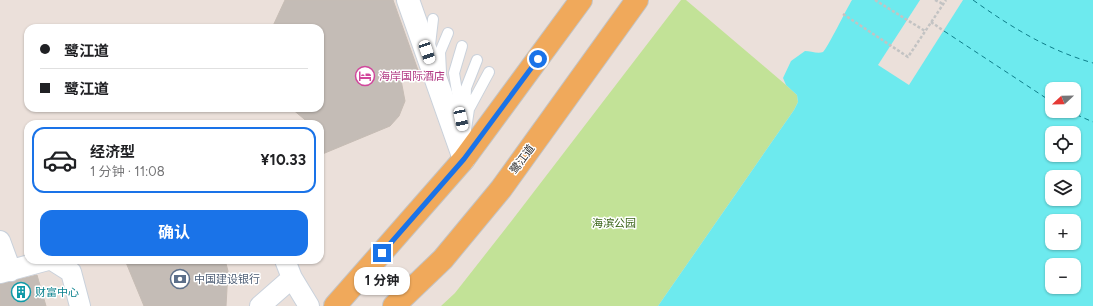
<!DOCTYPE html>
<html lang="zh">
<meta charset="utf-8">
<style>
body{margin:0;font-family:Figtree,"Noto Sans SC",sans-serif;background:#f2f2f2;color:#202124;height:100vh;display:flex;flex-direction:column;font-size:15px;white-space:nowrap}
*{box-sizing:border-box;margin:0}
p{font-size:13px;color:#757577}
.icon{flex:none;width:22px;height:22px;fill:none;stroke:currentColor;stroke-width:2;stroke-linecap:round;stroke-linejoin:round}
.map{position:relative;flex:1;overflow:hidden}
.side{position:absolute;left:24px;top:120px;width:300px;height:144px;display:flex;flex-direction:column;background:#fff;border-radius:12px;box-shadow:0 1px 3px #0004}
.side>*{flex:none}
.banner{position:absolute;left:24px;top:24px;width:300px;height:88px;border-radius:12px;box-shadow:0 1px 3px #0004;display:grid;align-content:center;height:88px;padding:0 16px;background:#fff}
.needle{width:26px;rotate:248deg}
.controls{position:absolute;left:1045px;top:82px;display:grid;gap:8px}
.controls a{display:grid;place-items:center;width:36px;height:36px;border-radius:8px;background:#fff;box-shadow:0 1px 3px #0004;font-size:20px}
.end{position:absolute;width:18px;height:18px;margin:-9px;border:5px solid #1a73e8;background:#fff;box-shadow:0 0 0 2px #fff}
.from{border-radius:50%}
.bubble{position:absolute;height:28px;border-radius:12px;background:#fff;box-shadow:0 1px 3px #0004;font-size:13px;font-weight:700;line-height:28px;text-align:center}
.car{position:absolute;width:12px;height:24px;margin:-12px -6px;border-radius:5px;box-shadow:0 0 3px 1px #0007;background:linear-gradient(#fff 24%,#345 0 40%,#fff 0 76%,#345 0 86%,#fff 0)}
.banner b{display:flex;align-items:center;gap:14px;height:38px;font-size:15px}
.banner b+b{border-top:1px solid #e0e0e0}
.banner i{width:10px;height:10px;background:#202124}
ul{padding:7px 0 0;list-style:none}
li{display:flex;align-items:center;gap:12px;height:66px;margin:0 8px 6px;padding:0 8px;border:2px solid transparent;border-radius:12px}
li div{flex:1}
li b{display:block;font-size:15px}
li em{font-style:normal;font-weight:700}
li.active{border-color:#1a73e8}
li>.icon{width:36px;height:36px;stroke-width:1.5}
.cta{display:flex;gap:8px;margin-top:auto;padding:8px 16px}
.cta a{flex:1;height:46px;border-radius:12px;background:#1a73e8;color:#fff;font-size:16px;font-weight:700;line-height:46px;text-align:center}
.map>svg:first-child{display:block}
</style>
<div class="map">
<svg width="1093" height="306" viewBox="0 0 1093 306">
<rect width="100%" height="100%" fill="#ebe0da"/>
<path fill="#c2e297" d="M 681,0 L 686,0 L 786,85 L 797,95 L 798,102 L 794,110 L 658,306 L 441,306 L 455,293 L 506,228 Z"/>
<path fill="#6deaee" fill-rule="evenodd" d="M 852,0 L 1093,0 L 1093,306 L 658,306 L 794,110 L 798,102 L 797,95 L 786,85 L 783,78 L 791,61 L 805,51 C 810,51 818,54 823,52 C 827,49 847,8 852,0 ZM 1052,89 L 1074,89 L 1074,111 L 1052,111 ZM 1052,133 L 1074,133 L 1074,155 L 1052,155 ZM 1052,177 L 1074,177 L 1074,199 L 1052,199 ZM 1052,221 L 1074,221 L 1074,243 L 1052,243 ZM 1052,265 L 1074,265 L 1074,287 L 1052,287 Z"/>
<path fill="#ebe0da" d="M 920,0 L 963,0 L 909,85 L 878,65 Z"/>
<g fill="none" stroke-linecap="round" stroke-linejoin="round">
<path stroke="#0e7e8a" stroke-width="1" stroke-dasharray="5 4" stroke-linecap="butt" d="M 973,0 C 1011,27 1048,50 1093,63
M 944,31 L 1052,102
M 1068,111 L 1093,122"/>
</g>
<path fill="#c4bcb6" stroke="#c6bcb4" d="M 285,0 L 393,0 L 419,73 L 401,80 L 405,101 L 399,116 L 390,126 L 320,155 L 320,124 L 310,124 L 291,108 L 320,108 L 320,28 L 272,28 Z
M 125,260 L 225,260 L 228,271 L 226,306 L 144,306 Z
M 37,275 L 46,306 L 0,306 L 0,284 Z"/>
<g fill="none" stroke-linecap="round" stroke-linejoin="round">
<defs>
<path id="service" d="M 430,45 L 433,19
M 462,46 L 454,73 L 463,129
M 441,72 L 440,52 L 448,33
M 465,113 L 466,88 L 477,60
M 464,143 L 469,109 L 489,72"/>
<path id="minor" d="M 0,241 L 11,271
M 52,260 L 71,272 L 80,306
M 0,273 L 48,260
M 292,278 L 309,306
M 260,306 L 292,278 L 285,260"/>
<path id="tertiary" d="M 408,0 L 464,159"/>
<path id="primary" d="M 335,306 L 464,159 L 581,0
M 394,306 L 443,259 L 501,189 L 637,0"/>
</defs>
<use href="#service" stroke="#c9d1db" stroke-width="12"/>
<use href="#minor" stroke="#c9d1db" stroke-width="22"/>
<use href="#tertiary" stroke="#c9d1db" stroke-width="24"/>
<use href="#primary" stroke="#c3c3c3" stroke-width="24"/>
<path stroke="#c3c3c3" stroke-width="2.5" stroke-dasharray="3 2" stroke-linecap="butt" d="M 875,0 L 925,31
M 935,0 L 943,4
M 843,14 L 908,57 L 946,0
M 931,22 L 944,31"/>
<use href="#service" stroke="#fff" stroke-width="10"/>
<use href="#minor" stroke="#fff" stroke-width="20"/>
<use href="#tertiary" stroke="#fff" stroke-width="22"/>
<use href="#primary" stroke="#f0a95b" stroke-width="22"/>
</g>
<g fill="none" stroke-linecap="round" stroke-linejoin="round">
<path stroke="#1a73e8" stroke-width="5" d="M 382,253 L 464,159 L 538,59"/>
</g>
<defs>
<symbol id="hotel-ring" viewBox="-11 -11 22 22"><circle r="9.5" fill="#fff" stroke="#d1479c" stroke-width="1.5"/><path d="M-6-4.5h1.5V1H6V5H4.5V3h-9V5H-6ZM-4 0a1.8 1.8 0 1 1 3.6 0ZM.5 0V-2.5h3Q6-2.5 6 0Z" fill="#d1479c"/></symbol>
<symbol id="bank-ring" viewBox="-11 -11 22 22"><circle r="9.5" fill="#fff" stroke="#5c6f8a" stroke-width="1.5"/><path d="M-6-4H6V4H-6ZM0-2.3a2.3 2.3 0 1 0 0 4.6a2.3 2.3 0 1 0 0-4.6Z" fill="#5c6f8a"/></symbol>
<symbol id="building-ring" viewBox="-11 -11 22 22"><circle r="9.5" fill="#fff" stroke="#0f9aa8" stroke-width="1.5"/><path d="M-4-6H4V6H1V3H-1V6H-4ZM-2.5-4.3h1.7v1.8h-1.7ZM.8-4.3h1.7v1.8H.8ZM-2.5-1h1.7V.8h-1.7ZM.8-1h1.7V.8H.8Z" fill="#0f9aa8"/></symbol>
</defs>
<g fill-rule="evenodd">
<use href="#hotel-ring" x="354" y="65" width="22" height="22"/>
<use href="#bank-ring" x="169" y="268" width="22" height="22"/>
<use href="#building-ring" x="10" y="281" width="22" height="22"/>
</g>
<g text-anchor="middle" stroke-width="3" stroke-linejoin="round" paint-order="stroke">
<g font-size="11" fill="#b23c85" stroke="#fff" text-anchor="start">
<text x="379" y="80">海岸国际酒店</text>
</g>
<g font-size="11" fill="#292929" stroke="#fff">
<text transform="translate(522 159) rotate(-54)" y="4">鹭江道</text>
</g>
<g font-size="11" fill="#3b651a" stroke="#fff">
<text x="614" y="227">海滨公园</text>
</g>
<g font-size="11" fill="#4e5e75" stroke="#fff" text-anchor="start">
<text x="194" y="283">中国建设银行</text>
</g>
<g font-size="11" fill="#0d838f" stroke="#fff" text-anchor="start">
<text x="35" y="296">财富中心</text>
</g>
</g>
</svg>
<div class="controls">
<a><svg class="needle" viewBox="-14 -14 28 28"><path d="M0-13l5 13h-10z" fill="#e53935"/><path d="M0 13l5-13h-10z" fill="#757577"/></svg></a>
<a><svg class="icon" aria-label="locate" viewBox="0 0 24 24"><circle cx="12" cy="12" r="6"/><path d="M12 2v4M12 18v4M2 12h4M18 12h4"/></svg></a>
<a><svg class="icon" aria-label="layers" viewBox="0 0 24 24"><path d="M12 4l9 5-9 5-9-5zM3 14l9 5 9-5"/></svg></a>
<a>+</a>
<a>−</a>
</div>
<i class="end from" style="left:538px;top:59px"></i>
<i class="end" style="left:382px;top:253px"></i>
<div class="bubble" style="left:354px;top:267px;width:56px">1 分钟</div>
<i class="car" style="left:427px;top:52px;rotate:161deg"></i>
<i class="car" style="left:461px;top:119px;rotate:168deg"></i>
<div class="banner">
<b><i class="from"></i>鹭江道</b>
<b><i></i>鹭江道</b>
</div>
<section class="side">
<ul>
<li class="active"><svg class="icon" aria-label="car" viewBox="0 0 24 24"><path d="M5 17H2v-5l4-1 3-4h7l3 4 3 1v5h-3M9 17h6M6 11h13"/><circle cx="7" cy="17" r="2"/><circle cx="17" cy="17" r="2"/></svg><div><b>经济型</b><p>1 分钟 · 11:08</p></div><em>¥10.33</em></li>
</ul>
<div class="cta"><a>确认</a></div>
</section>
</div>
